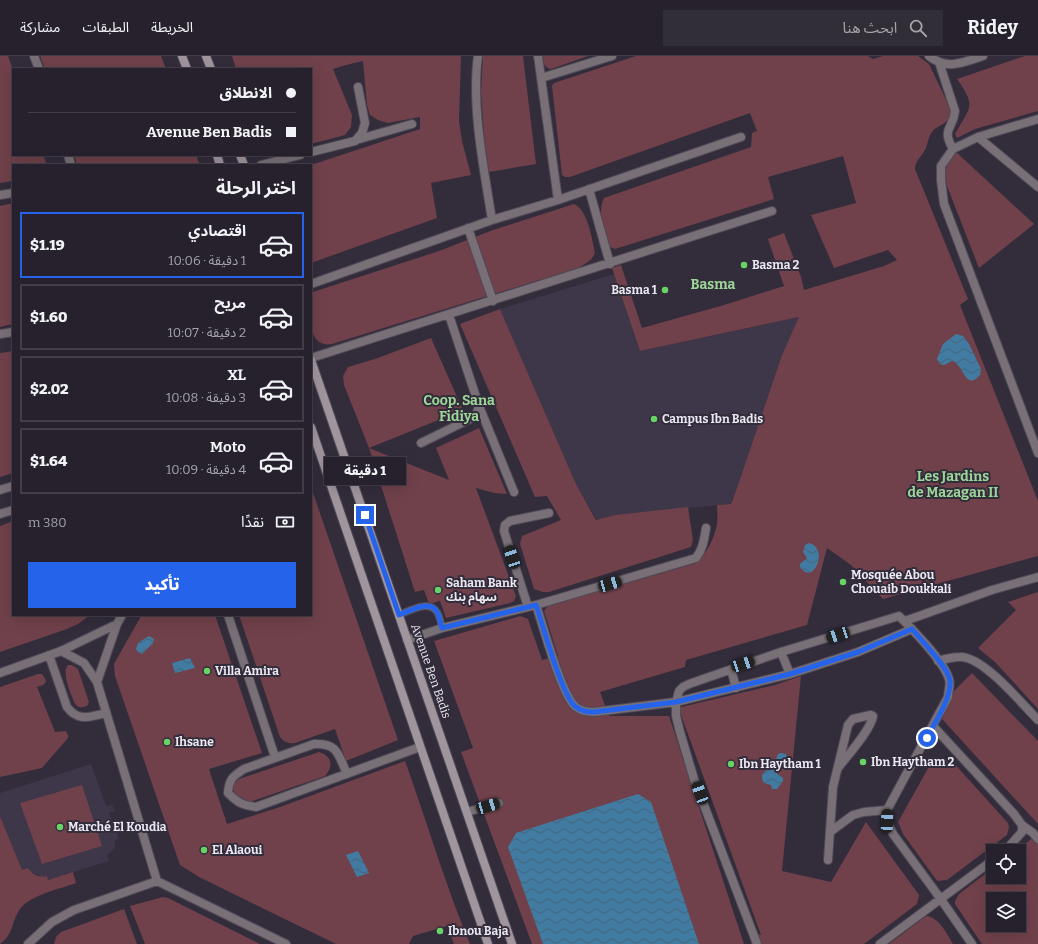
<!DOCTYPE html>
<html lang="ar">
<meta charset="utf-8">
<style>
body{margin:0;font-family:Bitter,"Noto Sans Arabic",serif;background:#322e38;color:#f1f3f6;direction:rtl;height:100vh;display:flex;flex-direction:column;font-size:15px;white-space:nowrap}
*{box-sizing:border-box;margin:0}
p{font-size:13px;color:#a4a3a9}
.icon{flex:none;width:22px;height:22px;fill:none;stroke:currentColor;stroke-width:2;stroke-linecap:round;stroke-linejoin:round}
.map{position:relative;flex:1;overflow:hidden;direction:ltr}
.sheet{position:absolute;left:12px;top:108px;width:300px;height:452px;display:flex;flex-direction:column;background:#26212c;border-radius:0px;box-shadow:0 4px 16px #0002,0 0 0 1px #423e48;direction:rtl}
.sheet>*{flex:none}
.banner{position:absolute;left:12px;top:12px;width:300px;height:88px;border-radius:0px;box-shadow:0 4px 16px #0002,0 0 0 1px #423e48;direction:rtl;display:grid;align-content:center;height:88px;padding:0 16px;background:#26212c}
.buttons{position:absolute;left:986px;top:788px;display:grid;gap:8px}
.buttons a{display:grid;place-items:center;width:40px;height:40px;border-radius:0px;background:#26212c;box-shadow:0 4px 16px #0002,0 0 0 1px #423e48;font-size:20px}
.end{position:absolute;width:18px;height:18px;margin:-9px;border:5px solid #2563eb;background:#fff;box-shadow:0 0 0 2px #fff}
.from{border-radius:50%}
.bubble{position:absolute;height:28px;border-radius:0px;background:#26212c;box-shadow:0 4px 16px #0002,0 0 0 1px #423e48;font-size:13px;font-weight:800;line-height:28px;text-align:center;direction:rtl}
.car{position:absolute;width:12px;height:24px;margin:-12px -6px;border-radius:5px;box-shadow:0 0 3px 1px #0007;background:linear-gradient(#222 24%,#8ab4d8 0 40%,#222 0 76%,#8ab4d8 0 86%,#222 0)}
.banner b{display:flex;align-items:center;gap:14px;height:38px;font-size:15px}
.banner b+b{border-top:1px solid #423e48}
.banner i{width:10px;height:10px;background:#f1f3f6}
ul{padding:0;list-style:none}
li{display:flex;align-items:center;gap:12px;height:66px;margin:0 8px 6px;padding:0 8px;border:2px solid #423e48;border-radius:0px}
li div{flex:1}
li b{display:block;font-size:15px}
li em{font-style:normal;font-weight:800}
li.current{border-color:#2563eb}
li>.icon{width:36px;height:36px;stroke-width:1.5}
h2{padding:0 16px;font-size:18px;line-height:48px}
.pay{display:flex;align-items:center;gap:10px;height:44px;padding:0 16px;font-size:15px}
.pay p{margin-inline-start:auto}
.button{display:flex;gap:8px;margin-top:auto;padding:8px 16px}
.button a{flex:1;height:46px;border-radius:0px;background:#2563eb;color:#fff;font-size:16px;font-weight:800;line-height:46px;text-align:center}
header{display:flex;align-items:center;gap:24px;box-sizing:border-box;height:56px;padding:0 20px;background:#26212c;border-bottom:1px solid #423e48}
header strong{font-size:19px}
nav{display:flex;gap:22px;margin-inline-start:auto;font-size:14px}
.search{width:280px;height:36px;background:#322e38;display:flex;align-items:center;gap:10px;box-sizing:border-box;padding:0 14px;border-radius:0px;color:#a4a3a9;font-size:15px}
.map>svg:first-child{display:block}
</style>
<header>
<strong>Ridey</strong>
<div class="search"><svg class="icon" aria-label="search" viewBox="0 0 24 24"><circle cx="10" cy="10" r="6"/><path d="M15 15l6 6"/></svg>ابحث هنا</div>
<nav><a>الخريطة</a><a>الطبقات</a><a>مشاركة</a></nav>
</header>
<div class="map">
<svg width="1038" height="888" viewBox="0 0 1038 888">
<defs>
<pattern id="water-waves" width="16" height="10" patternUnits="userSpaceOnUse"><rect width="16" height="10" fill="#427ba1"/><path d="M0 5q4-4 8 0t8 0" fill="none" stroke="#446379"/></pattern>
</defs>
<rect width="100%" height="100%" fill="#322c3b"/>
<path fill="#3e3649" d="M 614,218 L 640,295 L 800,261 L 782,299 L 738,430 L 730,448 L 615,459 L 597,464 L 576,428 L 500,253 Z
M 91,708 L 106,750 L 112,749 L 115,755 L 109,757 L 119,783 L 115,784 L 115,790 L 113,794 L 107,799 L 109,805 L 48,824 L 31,816 L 22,814 L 0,760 L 0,737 Z"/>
<path fill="#70414a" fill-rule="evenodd" d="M 0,0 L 8,0 L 13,14 L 13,99 L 43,99 L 47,109 L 13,109 L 13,125 L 0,127 Z
M 40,0 L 161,0 L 166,13 L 45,13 Z
M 232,0 L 461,0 L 459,65 L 462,85 L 471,119 L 431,127 L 437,162 L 311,207 L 311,109 L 420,73 L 420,61 L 388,67 L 378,64 L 370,59 L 367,49 L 363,5 L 346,9 L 333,13 L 352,59 L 351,71 L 345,79 L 311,88 L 311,13 L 236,13 Z
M 483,0 L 523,0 L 536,108 L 489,116 L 484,80 L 481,35 Z
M 543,0 L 588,0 L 551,13 C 543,11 544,7 543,0 Z
M 636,0 L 868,0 L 873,3 L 883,0 L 918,0 L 929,8 L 951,54 C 951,69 939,67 932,76 C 928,81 928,88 925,94 C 922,100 915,105 915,113 L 968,243 L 960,249 L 1038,445 L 1038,500 L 883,543 L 851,509 L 827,492 L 807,569 L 686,604 L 685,611 L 600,636 L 609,660 L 669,660 L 744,888 L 532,888 L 461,696 L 473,692 L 434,585 L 520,560 L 528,563 L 542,604 L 558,600 L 544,555 L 548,550 L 696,507 C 706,499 715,481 717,468 C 718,462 717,455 717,449 L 731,448 L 738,429 L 782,299 L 799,261 L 640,295 L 612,212 L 621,209 L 642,272 L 724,249 L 784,230 L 768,183 L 784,177 L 801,221 L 804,234 L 884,210 L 897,204 L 888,194 L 834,212 L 811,159 L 856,147 L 843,100 L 768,121 L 774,143 L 615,193 L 610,191 C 606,177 596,157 604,142 L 751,91 L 752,77 L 757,75 L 750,57 L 570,121 L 565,121 L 562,119 L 553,39 L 552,30 L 554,27 Z
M 1025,0 L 1038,0 L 1038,55 L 975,73 L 957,82 L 955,78 C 970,51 977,51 957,23 Z
M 955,95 L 1034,168 L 979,212 L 947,130 C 943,113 947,109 955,95 Z
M 74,99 L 196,99 L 200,109 L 77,109 Z
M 13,147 L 13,268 L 0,271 L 0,150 Z
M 574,148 C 588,154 592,183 595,197 C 592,205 585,208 578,212 L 332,288 C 305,293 311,253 311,237 L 313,236 L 439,195 L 493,174 Z
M 500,253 L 576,428 L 596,464 L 615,459 L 688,451 L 693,484 L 691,491 L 549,536 L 543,536 L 534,533 L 520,488 L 522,480 L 561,464 L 547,440 L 535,441 L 460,268 Z
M 431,282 L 462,352 L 441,363 L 369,392 L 449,424 L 436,392 L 479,372 L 507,438 L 494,437 L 476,432 L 516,540 L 514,545 L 510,547 L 446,562 L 440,545 L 429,548 L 424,534 L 415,536 L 369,392 L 344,329 L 343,320 L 348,311 L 375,303 Z
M 13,295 L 13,417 L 0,421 L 0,297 Z
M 311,431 L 398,684 L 346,705 L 335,673 L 295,687 C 288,688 284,686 280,681 L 239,559 L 311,559 Z
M 13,465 L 13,559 L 90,559 L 78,568 L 67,573 L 0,596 L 0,470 Z
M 1038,536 L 1038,653 L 996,607 L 978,592 L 1016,554 L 1008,546 Z
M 143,559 L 215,559 L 262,697 L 209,713 L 227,768 L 280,751 L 405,705 C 427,766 445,828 470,888 L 454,888 L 447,870 L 413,880 L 409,888 L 336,888 L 199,821 L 180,809 L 115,620 L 114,608 L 141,560 Z
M 68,609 L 72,609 L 78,613 L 89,646 L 87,650 C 81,652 77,652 74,646 C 71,637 61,617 68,609 Z
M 972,617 L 1038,685 L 1038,768 L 942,663 L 954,635 Z
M 38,618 L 42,618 L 45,622 L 46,626 L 43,629 L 37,631 L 55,676 L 66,675 L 68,679 L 68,682 L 42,712 L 0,721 L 0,631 Z
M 801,620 L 782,815 L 831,826 L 866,766 L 919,839 L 917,848 L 913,851 L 864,888 L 762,888 L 758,878 L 761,879 L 681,659 L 681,651 L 775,629 Z
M 319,696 C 332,700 334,710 325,720 L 250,746 L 236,740 L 233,734 L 234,728 L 239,723 Z
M 949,703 L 951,704 L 1008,767 L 1009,771 L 1007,779 L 947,824 L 938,825 L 935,822 L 903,778 L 898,766 L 931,707 L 936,704 Z
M 82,729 L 102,790 L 42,808 L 20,747 Z
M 0,760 L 22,814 L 28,812 C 33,819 39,822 47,820 L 48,824 L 73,816 L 76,827 C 60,833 30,839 20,853 C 11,866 14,878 0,888 Z
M 1031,783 L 1034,783 L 1038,788 L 1038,888 L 982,888 L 955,848 L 955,845 L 959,838 L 993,812 L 993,821 L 1019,821 L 1019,795 L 1016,795 ZM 993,843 L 1019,843 L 1019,869 L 993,869 Z
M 163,841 L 168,842 L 260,888 L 145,888 L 130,850 Z
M 124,853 L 137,888 L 54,888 L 56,881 L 61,876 Z
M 926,860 C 939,861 947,878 953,888 L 889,888 Z"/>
<path fill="url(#water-waves)" d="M 956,278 L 963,280 L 969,288 L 981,313 L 980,319 C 965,336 964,308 952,305 L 944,309 L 940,308 L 937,303 L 943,288 Z
M 809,487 C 830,492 813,531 800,511 L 800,508 L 807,502 L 803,496 L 805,489 Z
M 149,580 L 154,583 L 153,587 L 142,598 L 138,596 L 136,593 L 138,587 Z
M 190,602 L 195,612 L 175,617 L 172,607 Z
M 781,697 L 786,698 L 787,702 L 783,707 L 778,707 L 780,710 L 777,718 L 783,722 L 783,725 L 777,733 L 772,733 L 771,729 L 764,727 C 760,721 762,716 769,713 L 765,710 L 766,705 L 772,703 L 776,704 L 778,698 Z
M 638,738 L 651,746 L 699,888 L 543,888 L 508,791 L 516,777 Z
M 358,795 L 369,817 L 357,821 L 346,799 Z"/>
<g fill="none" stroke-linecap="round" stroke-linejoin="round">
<defs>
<path id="lane" d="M 399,559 C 409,555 429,543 437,556 C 440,561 441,567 442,572"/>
<path id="street" d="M 34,0 L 39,13
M 478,0 C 471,50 484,113 492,164
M 538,0 L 558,144
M 929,0 C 948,15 963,6 983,0
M 939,6 L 955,55 C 953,74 941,72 953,93
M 541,22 L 612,0
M 1038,63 L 978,81 L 953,93 L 941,110 L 941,124 L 944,148 L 1038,397
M 978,81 L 1038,131
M 356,84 L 412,68
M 311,96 L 355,85 L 362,77 L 365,67 L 358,31
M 68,99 L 71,109
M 261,109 L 300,99
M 589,133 L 610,208
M 0,139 L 13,137
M 468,172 L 493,245
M 311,228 L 492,164 L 558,144 L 741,81
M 0,278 L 13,276
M 311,302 L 772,155
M 479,350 L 514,436
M 421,387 L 476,360 L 479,350 L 449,259
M 0,434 L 13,430
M 0,458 L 13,454
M 536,549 L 696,502 C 703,493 704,484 706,472
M 528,551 L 504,475 L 505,469 L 510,465 L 549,457
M 122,559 L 117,568 L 97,626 L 157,825 L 286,888
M 228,559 L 275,701
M 905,565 L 992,534 L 1038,521
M 407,584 L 442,572 L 536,549 C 543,569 562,641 576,651 C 581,655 588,656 594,656 L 676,646 L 790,618 L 858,596 L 912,573
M 61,595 L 84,607 L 97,626
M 781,596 L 790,618
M 49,599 L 67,651 C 78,666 90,661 106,657
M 938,605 C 945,603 953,601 960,601 C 983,600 1022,648 1038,664
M 731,613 L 736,632
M 0,617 L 61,595 L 117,568
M 933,670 L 1014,758 L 1022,769 L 1022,776 L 1005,795
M 347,718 C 338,698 338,687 314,688 L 244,713 C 233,720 229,723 228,737 C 238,747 242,749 256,751 L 420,691
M 467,756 L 499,747
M 1022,769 L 1033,777 L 1038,783
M 830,776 L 853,759 L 864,756 L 887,754
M 828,804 L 833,731 L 848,669 L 853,663 L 871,659 L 873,660 C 871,674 847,700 838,712
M 28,888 L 52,866 L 74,854 L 157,825
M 757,888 L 694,723 L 680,676 L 676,660 L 676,646 L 679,635 L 683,631 L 689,628 L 781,596 L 899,560 C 913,574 943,604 949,623 C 951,628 948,636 948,641 L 887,754 L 887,765 L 893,778 L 940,842 L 972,888
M 880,888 L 993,804"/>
<path id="secondary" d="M 182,0 L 187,13
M 206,0 L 211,13
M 217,99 L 220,109
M 240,99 L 244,109
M 311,304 L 512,888
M 311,371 L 488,888"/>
</defs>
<use href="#lane" stroke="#504a58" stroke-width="8"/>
<use href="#street" stroke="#504a58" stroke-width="10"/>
<use href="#secondary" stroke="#504a58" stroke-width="10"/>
<use href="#lane" stroke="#787076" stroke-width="5.5"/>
<use href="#street" stroke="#787076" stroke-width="8"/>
<use href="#secondary" stroke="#a1959d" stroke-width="8"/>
</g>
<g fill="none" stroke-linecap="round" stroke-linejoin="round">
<path stroke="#2563eb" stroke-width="5" d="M 365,459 L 399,559 C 409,555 430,543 437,556 C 440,561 440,567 442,572 L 536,549 C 543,569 562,641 576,651 C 581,655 588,656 594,656 L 676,646 L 790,618 L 858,596 L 912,573 C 921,584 949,612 950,625 C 951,643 935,666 927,682"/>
</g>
<g fill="#69d465" stroke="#322c3b" stroke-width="1.5">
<circle cx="744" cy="209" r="4"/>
<circle cx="665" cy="234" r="4"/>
<circle cx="654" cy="363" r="4"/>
<circle cx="843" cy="526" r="4"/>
<circle cx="438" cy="534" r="4"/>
<circle cx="207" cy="615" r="4"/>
<circle cx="167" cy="686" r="4"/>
<circle cx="863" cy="706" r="4"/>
<circle cx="731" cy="708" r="4"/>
<circle cx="60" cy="771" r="4"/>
<circle cx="204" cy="794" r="4"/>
<circle cx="440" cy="875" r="4"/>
</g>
<g text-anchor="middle" stroke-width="4" stroke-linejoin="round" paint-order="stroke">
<g font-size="12" font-weight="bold" fill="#ebe8f1" stroke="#322c3b" text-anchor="start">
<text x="752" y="213">Basma 2</text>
<text x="657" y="238" text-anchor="end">Basma 1</text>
<text x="662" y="367">Campus Ibn Badis</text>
<text x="851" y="523">Mosquée Abou<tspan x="851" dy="14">Chouaib Doukkali</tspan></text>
<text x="446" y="531">Saham Bank<tspan x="446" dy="14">سهام بنك</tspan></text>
<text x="215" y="619">Villa Amira</text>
<text x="175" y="690">Ihsane</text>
<text x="871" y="710">Ibn Haytham 2</text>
<text x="739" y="712">Ibn Haytham 1</text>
<text x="68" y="775">Marché El Koudia</text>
<text x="212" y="798">El Alaoui</text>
<text x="448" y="879">Ibnou Baja</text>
</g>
<g font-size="12" fill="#ebe8f1" stroke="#322c3b">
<text transform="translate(431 615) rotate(71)" y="4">Avenue Ben Badis</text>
</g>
<g font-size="14" font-weight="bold" fill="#9dd599" stroke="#322c3b">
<text x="713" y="233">Basma</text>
<text x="459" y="349">Coop. Sana<tspan x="459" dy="16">Fidiya</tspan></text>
<text x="953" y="425">Les Jardins<tspan x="953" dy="16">de Mazagan II</tspan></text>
</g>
</g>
</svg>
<div class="buttons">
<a><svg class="icon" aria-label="locate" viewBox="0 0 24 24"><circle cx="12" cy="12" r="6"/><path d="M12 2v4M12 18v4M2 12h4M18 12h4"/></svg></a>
<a><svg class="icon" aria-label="layers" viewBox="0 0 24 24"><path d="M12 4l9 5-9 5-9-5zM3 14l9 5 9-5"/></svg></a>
</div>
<i class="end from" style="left:927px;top:682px"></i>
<i class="end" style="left:365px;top:459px"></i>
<div class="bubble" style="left:324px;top:401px;width:82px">1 دقيقة</div>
<i class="car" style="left:512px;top:501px;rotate:342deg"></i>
<i class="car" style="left:610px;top:528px;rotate:74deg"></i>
<i class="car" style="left:838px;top:579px;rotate:252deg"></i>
<i class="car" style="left:743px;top:608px;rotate:72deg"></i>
<i class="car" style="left:700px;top:737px;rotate:340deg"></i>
<i class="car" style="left:488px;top:750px;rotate:74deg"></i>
<i class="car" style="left:887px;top:765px;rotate:2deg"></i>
<div class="banner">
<b><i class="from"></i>الانطلاق</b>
<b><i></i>Avenue Ben Badis</b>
</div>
<section class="sheet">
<h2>اختر الرحلة</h2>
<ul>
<li class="current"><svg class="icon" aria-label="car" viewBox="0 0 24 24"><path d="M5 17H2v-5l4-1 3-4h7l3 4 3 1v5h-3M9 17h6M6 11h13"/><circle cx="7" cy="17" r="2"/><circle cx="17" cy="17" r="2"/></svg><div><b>اقتصادي</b><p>1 دقيقة · 10:06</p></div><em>$1.19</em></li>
<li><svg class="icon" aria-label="car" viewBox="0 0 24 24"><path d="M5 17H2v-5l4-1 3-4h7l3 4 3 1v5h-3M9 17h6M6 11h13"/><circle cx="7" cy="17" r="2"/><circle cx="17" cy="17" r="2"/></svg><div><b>مريح</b><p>2 دقيقة · 10:07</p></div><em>$1.60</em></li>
<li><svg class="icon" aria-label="car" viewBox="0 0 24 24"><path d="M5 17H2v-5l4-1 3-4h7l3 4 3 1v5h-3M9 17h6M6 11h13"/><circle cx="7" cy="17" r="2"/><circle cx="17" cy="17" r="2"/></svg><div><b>XL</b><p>3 دقيقة · 10:08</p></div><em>$2.02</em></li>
<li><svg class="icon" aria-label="car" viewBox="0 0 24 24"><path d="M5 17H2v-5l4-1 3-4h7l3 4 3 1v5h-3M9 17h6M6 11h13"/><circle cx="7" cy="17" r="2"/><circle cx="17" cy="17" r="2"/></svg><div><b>Moto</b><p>4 دقيقة · 10:09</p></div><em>$1.64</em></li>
</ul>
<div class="pay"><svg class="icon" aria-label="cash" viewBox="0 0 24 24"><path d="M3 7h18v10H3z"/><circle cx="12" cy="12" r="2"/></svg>نقدًا<p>380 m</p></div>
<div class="button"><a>تأكيد</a></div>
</section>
</div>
